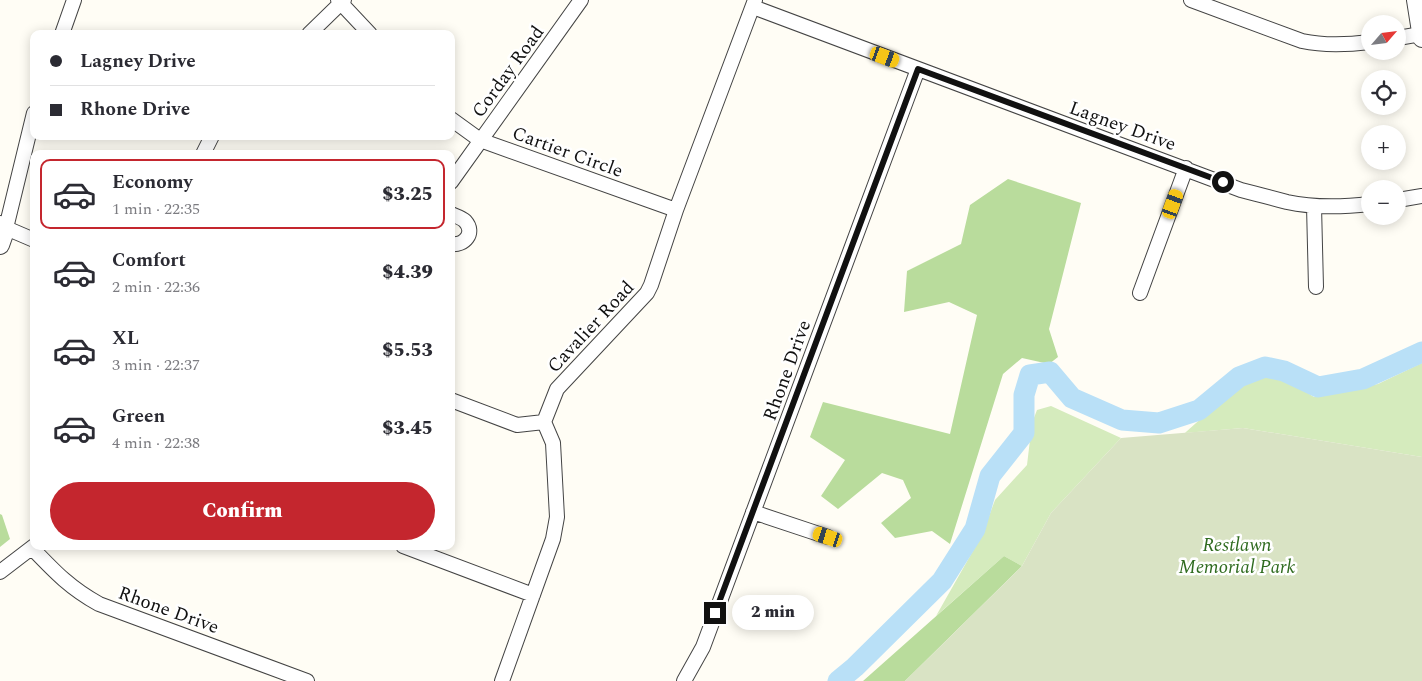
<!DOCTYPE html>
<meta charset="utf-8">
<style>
body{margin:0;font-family:Spectral,serif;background:#f2f2f3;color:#2b2b33;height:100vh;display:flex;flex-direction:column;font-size:19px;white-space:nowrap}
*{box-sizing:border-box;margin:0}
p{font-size:16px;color:#7c7c81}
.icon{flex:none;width:28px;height:28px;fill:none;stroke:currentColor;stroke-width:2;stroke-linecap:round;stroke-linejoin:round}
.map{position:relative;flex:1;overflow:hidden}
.drawer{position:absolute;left:30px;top:150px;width:425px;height:400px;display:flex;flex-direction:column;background:#fff;border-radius:10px;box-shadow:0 2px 12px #0003}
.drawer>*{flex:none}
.banner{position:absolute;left:30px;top:30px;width:425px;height:110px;border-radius:10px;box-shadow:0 2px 12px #0003;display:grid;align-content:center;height:110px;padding:0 20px;background:#fff}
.needle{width:32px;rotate:62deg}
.fabs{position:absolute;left:1361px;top:15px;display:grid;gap:10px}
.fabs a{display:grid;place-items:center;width:45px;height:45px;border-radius:50%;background:#fff;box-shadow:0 2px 12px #0003;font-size:25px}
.end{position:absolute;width:22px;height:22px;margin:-11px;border:6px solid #111;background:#fff;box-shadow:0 0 0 2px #fff}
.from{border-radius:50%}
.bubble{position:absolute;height:35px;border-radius:18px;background:#fff;box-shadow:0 2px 12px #0003;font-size:16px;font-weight:800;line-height:35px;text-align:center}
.car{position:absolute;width:15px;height:30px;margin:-15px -8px;border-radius:6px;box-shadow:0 0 4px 1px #0007;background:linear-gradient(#f5c518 24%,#345 0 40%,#f5c518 0 76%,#345 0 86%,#f5c518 0)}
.banner b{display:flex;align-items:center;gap:18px;height:48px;font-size:19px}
.banner b+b{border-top:1px solid #e1e1e2}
.banner i{width:12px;height:12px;background:#2b2b33}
ul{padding:9px 0 0;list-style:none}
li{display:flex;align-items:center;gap:15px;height:70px;margin:0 10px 8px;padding:0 10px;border:2px solid transparent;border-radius:10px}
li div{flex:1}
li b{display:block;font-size:19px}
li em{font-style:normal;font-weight:800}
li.active{border-color:#c4262e}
li>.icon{width:45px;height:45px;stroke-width:1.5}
.primary-button{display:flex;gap:10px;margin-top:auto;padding:10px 20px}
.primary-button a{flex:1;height:58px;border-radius:30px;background:#c4262e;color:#fff;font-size:20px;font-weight:800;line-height:58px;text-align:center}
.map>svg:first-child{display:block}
</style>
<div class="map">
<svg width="1422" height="681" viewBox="0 0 1422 681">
<rect width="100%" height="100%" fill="#fffdf5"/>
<path fill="#d5ebbd" d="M 1422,363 L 1422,457 L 1243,428 L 1185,433 C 1200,420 1249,374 1266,373 C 1283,372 1301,389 1314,397 L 1378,384 Z
M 1051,406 L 1121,438 L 1051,513 L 1022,566 L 1004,556 L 936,616 L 982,535 L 995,500 L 1027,465 L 1032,423 L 1037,410 Z"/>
<path fill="#b9dc9c" d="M 1008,179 L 1081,203 L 1049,329 L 1058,357 L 1049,364 L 1022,358 L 1003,374 L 950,544 L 932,531 L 895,538 L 881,523 L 911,498 L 903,480 L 882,473 L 838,509 L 821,496 L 845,460 L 810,437 L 823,402 L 950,434 L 977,315 L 949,302 L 904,312 L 907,271 L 961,244 L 970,205 Z
M 0,514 L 2,515 L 10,539 L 0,547 Z
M 1004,556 L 1022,566 L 905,681 L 863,681 Z"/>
<path fill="#d9e3c4" d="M 1243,428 L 1422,457 L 1422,681 L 905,681 L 1022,566 L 1051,513 L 1121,438 Z"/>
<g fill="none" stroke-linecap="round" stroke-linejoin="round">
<path stroke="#b9e0f7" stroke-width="21" d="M 838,681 L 855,667 L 942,581 L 975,529 L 990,476 L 1024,433 L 1024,395 L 1030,375 L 1050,372 L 1072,398 L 1122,420 L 1159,423 L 1199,410 L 1239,377 L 1265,367 L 1284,371 L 1318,387 L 1363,379 L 1422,352"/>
<defs>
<path id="minor" d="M 338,0 L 370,34
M 1191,0 L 1302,41 C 1325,46 1346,45 1370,42
M 753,7 L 1241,190 C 1257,194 1272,198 1287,202 C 1314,208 1343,207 1370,204
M 62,34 L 74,0
M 309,34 L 344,0
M 1398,38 L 1421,34
M 34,113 L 6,228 L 34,240
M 451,119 L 480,140 L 676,210
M 203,154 L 212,136
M 451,182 L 581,0
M 1398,200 L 1422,196
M 1314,206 L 1316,287
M 451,214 C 456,216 462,218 465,221 C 476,233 464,246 451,244
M 1140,293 L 1186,168
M 451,400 L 517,425 L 544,422
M 753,512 L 828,537
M 403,546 L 533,595
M 32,548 C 55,572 70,588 99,604 L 307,681
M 0,572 L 34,546
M 502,681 L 553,539 L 557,517 L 553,443 L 544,422 L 557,389 L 647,293 L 651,285 L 676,210 L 755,0
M 684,681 L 703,647 L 918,69"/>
<path id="tertiary" d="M 1416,0 L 1422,38
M 0,225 L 6,228 L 0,245"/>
</defs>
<use href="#minor" stroke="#444" stroke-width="16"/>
<use href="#tertiary" stroke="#444" stroke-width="20"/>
<use href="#minor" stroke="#fff" stroke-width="14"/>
<use href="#tertiary" stroke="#fff" stroke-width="18"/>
</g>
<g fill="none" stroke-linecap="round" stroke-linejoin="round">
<path stroke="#111" stroke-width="6" d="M 715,613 L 918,69 L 1223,182"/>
</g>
<g text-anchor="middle" stroke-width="5" stroke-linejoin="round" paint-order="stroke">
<g font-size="19" fill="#111" stroke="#fff">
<text transform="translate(507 71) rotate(-54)" y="7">Corday Road</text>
<text transform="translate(1123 125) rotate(20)" y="7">Lagney Drive</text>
<text transform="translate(568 151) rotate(20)" y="7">Cartier Circle</text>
<text transform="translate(590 326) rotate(-47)" y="7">Cavalier Road</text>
<text transform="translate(786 370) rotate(-70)" y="7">Rhone Drive</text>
<text transform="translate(169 609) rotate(20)" y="7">Rhone Drive</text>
</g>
<g font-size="19" font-style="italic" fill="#2f6b1f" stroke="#fff">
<text x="1237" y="551">Restlawn<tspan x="1237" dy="22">Memorial Park</tspan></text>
</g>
</g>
</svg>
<div class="fabs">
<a><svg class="needle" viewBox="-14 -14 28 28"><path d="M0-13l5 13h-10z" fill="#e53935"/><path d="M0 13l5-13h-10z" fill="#7c7c81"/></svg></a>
<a><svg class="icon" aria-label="locate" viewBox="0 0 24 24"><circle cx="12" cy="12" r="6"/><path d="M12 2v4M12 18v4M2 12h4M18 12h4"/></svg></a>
<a>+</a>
<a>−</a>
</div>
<i class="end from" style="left:1223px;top:182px"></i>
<i class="end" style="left:715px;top:613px"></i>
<div class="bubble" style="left:732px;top:595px;width:82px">2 min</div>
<i class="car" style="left:885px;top:57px;rotate:110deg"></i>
<i class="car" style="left:1173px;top:204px;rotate:20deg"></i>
<i class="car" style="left:828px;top:537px;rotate:288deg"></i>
<div class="banner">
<b><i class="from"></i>Lagney Drive</b>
<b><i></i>Rhone Drive</b>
</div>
<section class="drawer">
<ul>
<li class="active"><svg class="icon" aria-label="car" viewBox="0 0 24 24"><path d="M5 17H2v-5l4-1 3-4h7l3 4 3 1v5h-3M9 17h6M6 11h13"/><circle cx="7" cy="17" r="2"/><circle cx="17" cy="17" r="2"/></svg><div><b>Economy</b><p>1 min · 22:35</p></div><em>$3.25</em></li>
<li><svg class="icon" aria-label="car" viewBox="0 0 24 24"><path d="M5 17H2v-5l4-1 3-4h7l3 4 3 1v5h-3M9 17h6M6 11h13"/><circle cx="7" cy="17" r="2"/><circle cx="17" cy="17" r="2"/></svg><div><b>Comfort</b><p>2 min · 22:36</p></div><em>$4.39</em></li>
<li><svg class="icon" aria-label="car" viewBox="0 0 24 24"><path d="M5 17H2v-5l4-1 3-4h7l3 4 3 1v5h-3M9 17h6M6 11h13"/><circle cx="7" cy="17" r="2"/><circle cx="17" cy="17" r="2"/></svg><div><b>XL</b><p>3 min · 22:37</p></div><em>$5.53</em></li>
<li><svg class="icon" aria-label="car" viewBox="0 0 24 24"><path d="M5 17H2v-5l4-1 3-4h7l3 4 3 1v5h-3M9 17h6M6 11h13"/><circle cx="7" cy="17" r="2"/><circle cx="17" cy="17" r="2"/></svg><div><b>Green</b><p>4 min · 22:38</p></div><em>$3.45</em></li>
</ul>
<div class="primary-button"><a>Confirm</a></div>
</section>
</div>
